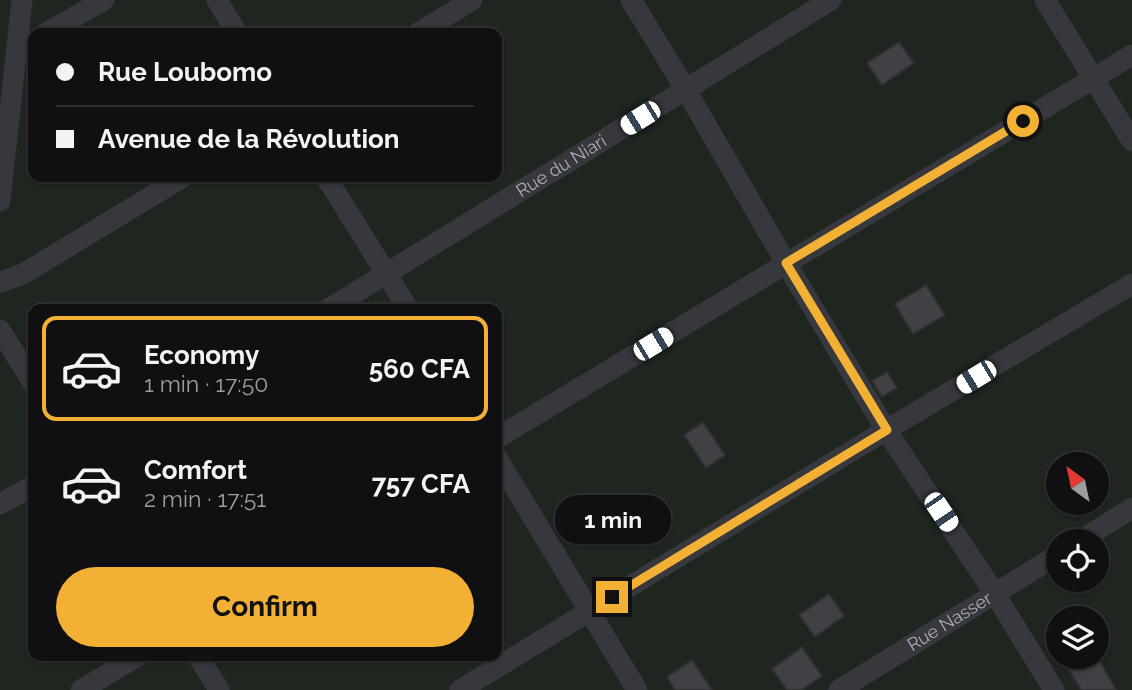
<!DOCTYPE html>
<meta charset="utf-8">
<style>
body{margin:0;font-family:Raleway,sans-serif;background:#19191b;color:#f1f3f6;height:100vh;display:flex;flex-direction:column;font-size:26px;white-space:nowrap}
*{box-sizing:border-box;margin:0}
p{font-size:23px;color:#9c9d9f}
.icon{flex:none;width:38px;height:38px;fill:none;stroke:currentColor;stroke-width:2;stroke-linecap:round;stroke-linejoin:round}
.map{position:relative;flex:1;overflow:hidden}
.details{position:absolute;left:28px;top:304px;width:474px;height:357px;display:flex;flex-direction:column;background:#101012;border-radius:14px;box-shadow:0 2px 5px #0004,0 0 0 2px #303032}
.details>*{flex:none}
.banner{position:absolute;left:28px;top:28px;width:474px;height:154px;border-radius:14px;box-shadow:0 2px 5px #0004,0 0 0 2px #303032;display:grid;align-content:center;height:154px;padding:0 28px;background:#101012}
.needle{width:46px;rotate:327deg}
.controls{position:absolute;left:1046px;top:452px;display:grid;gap:14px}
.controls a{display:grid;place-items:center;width:63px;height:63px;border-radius:50%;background:#101012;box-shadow:0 2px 5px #0004,0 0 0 2px #303032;font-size:35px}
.end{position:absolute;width:32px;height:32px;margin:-16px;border:9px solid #f2b134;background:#111;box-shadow:0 0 0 4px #111}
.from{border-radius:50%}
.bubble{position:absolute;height:49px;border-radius:24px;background:#101012;box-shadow:0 2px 5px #0004,0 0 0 2px #303032;font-size:23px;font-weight:700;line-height:49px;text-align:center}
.car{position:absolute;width:21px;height:42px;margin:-21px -10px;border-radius:9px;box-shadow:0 0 5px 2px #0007;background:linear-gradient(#fff 24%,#345 0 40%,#fff 0 76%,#345 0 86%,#fff 0)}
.banner b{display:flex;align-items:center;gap:24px;height:66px;font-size:26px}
.banner b+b{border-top:2px solid #303032}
.banner i{width:18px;height:18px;background:#f1f3f6}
ul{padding:12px 0 0;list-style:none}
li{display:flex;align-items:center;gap:21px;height:105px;margin:0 14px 10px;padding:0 14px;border:4px solid transparent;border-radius:14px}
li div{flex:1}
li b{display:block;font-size:26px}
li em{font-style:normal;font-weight:700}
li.current{border-color:#f2b134}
li>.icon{width:63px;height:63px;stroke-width:1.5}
.button{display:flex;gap:14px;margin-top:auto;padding:14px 28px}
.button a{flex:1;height:80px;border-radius:42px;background:#f2b134;color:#111;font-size:28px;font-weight:700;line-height:80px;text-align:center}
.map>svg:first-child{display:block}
</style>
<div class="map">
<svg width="1132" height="690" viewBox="0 0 1132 690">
<rect width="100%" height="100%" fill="#161618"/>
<path fill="#1e261f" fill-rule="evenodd" d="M 0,0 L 1132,0 L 1132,690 L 0,690 ZM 33,33 L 497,33 L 497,177 L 33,177 ZM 33,310 L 497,310 L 497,656 L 33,656 ZM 1059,464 L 1097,464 L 1097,502 L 1059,502 ZM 1059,541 L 1097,541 L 1097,579 L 1059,579 ZM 1059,618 L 1097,618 L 1097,656 L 1059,656 Z"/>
<path fill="#404145" stroke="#303034" stroke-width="2" d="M 899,42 L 914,63 L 882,85 L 867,63 Z
M 926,285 L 945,315 L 913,334 L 895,304 Z
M 887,372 L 897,388 L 882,397 L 872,381 Z
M 703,422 L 725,455 L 706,468 L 684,435 Z
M 829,594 L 844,616 L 815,637 L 799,615 Z
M 802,647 L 822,676 L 802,690 L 787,690 L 772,669 Z
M 1061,656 L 1097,656 L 1116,690 L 1081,690 Z
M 692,660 L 712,690 L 675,690 L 667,677 Z"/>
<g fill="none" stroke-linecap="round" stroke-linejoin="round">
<g stroke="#37383d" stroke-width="21">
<path d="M 217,0 L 237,33"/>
<path d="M 631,0 L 686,90 L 786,263 L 886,430 L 995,594 L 1054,690"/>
<path d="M 1045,0 L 1132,141"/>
<path d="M 46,33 L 104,0"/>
<path d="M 418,33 L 472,0"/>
<path d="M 326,177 L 409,310"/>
<path d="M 0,201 L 22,0"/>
<path d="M 0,282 L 23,274 L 183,177"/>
<path id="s1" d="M 327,310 L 831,0"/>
<path d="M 0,330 L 33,383"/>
<path d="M 497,438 L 1132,55"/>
<path d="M 497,458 L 637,690"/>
<path d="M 0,504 L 33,486"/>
<path d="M 1080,541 L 1132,508"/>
<path d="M 198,656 L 219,690"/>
<path d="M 81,690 L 138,656"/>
<path d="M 460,690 L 886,430 L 1132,284"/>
<path id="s2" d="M 839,690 L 1059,554"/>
</g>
</g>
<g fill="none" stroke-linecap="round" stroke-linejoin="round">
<path stroke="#f2b134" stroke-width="9" d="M 612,597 L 887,430 L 786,263 L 1023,121"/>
</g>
<g text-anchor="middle" stroke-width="6" stroke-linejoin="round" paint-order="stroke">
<g font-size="18" fill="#a8adb8" stroke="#111113">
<text dy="6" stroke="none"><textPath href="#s1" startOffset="275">Rue du Niari</textPath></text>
<text dy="6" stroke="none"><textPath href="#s2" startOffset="130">Rue Nasser</textPath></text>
</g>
</g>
</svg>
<div class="controls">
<a><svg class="needle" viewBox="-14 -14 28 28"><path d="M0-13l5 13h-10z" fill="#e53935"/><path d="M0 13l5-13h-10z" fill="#9c9d9f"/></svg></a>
<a><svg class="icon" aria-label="locate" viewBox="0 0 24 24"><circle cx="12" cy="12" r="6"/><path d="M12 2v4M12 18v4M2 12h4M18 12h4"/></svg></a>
<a><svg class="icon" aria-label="layers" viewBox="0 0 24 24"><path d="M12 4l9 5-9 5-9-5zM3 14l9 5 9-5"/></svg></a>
</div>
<i class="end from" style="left:1023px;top:121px"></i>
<i class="end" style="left:612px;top:597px"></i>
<div class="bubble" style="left:555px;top:495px;width:116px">1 min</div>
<i class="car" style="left:640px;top:118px;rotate:238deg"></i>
<i class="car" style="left:653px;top:344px;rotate:59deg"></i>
<i class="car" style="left:976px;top:377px;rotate:239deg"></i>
<i class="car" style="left:941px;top:512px;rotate:146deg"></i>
<div class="banner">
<b><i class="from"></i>Rue Loubomo</b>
<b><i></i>Avenue de la Révolution</b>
</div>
<section class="details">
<ul>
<li class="current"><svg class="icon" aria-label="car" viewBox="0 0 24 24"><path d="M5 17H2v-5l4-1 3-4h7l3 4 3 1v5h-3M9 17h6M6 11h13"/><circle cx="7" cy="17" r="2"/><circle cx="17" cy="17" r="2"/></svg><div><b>Economy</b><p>1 min · 17:50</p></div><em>560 CFA</em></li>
<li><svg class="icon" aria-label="car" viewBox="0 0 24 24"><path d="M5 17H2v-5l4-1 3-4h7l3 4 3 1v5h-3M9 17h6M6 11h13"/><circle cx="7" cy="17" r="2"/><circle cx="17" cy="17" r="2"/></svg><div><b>Comfort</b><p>2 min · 17:51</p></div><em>757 CFA</em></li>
</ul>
<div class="button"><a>Confirm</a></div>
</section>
</div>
